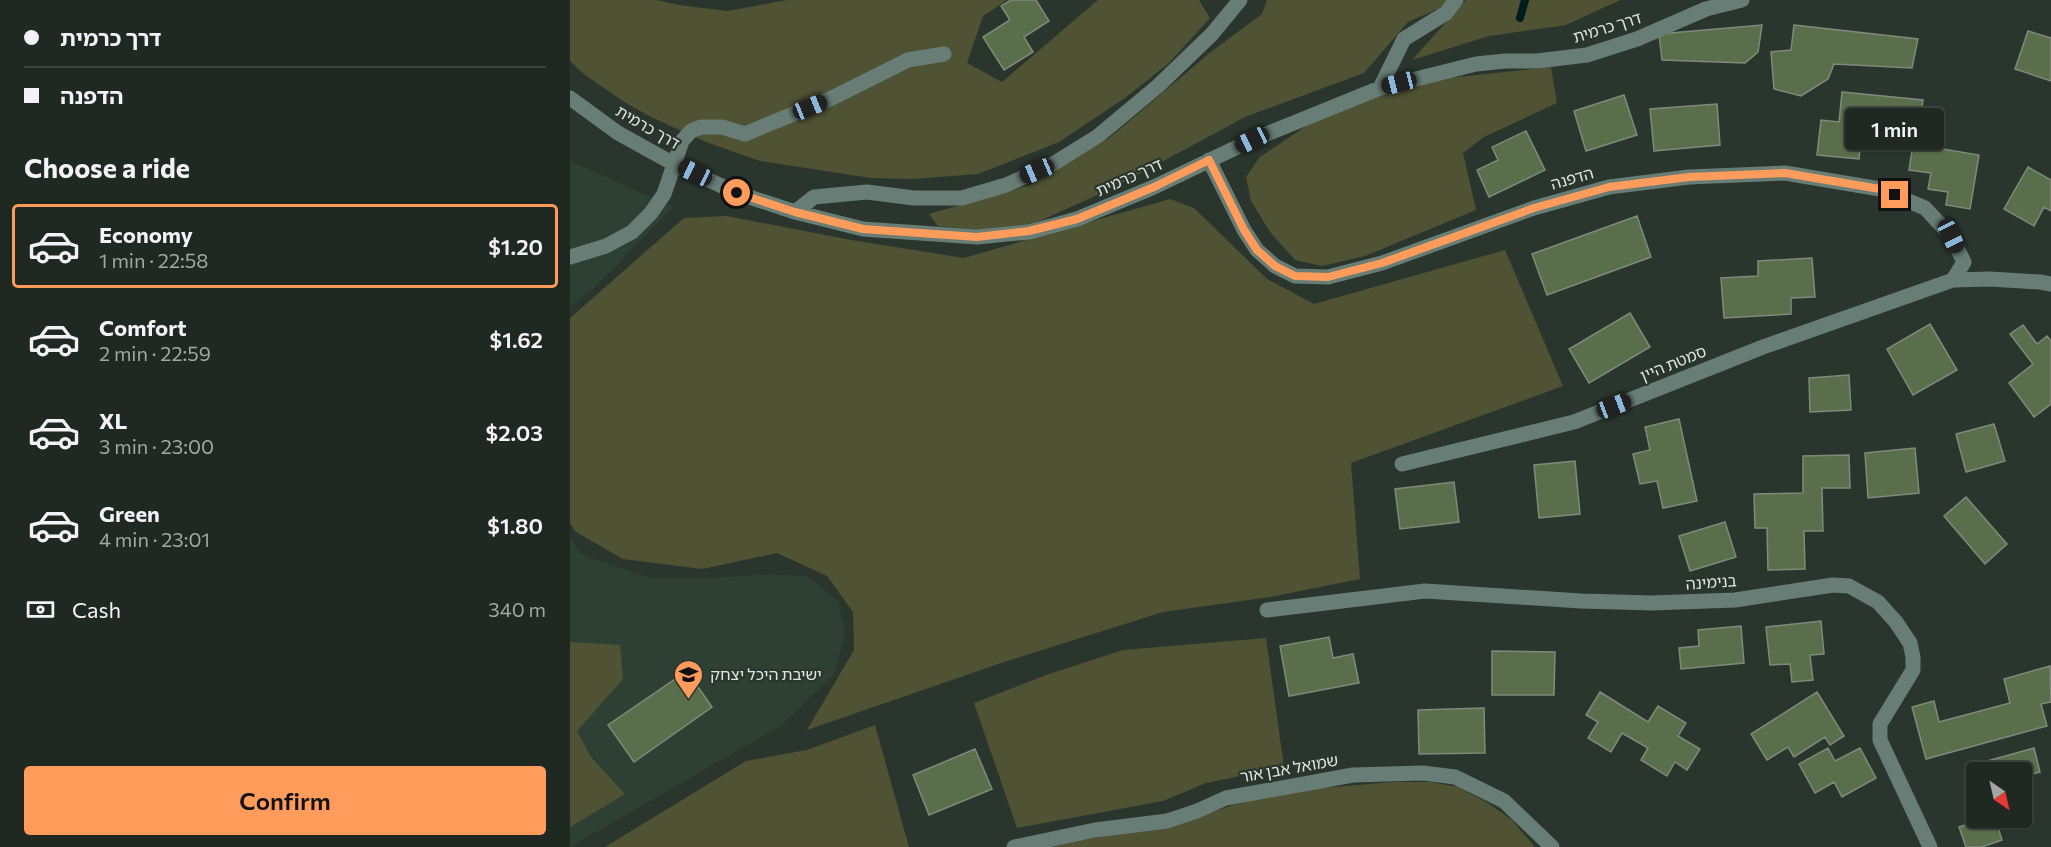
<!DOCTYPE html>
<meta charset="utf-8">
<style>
body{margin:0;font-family:Commissioner,"Noto Sans Hebrew",sans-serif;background:#2d342f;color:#f1f3f6;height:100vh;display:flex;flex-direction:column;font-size:22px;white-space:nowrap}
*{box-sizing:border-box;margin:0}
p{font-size:20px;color:#a2a6a5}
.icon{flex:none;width:33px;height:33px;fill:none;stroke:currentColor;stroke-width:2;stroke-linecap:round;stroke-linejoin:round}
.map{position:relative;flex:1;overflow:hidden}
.panel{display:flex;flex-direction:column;background:#202822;width:570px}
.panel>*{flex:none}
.guide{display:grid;align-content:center;height:132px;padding:0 24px;background:#202822}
.needle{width:39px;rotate:146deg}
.fabs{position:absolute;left:1396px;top:762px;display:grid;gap:12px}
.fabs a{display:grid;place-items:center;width:66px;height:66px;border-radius:6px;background:#202822;box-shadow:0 2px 4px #0004,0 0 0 2px #3d4440;font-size:30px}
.end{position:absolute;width:27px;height:27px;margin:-14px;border:8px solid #ff9b5b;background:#111;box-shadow:0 0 0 3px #111}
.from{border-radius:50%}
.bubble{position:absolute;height:42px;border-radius:6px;background:#202822;box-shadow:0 2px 4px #0004,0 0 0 2px #3d4440;font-size:20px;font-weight:600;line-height:42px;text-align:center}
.car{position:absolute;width:18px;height:36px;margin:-18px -9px;border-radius:8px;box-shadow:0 0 4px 2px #0007;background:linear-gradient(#222 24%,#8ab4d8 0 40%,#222 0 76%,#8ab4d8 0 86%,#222 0)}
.guide b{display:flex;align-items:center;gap:21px;height:57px;font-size:22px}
.guide b+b{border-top:2px solid #3d4440}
.guide i{width:15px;height:15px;background:#f1f3f6}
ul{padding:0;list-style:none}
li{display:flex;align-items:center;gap:18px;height:84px;margin:0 12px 9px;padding:0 12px;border:3px solid transparent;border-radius:6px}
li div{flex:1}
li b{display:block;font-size:22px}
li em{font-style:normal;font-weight:600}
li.on{border-color:#ff9b5b}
li>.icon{width:54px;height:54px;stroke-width:1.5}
h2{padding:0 24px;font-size:27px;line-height:72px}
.pay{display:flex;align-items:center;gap:15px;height:66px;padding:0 24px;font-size:22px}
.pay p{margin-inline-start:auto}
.cta{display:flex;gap:12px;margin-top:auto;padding:12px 24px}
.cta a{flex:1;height:69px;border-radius:6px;background:#ff9b5b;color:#111;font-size:24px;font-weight:600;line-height:69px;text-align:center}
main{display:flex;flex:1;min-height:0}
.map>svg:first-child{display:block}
</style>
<main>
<section class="panel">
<div class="guide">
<b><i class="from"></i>דרך כרמית</b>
<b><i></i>הדפנה</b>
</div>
<h2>Choose a ride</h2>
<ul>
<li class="on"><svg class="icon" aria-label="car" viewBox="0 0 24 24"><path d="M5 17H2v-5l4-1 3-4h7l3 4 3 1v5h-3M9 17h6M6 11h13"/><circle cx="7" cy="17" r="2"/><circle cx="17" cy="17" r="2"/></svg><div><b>Economy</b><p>1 min · 22:58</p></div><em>$1.20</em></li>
<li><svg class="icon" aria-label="car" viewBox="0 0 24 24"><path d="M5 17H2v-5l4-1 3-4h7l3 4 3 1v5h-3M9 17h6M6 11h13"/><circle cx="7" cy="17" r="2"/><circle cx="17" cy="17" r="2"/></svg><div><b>Comfort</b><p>2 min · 22:59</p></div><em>$1.62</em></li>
<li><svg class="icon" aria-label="car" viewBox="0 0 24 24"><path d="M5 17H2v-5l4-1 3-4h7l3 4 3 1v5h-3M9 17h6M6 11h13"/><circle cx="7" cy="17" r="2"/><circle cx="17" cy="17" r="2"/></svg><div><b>XL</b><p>3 min · 23:00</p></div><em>$2.03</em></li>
<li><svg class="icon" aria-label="car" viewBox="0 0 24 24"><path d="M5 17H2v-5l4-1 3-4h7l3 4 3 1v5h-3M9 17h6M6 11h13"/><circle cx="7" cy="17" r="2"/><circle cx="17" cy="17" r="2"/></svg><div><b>Green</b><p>4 min · 23:01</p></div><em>$1.80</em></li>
</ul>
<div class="pay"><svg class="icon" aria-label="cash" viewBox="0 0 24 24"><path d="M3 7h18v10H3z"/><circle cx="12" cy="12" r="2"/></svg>Cash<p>340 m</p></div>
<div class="cta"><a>Confirm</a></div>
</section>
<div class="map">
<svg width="1481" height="847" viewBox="0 0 1481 847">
<rect width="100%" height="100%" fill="#2a362d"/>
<path fill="#2e4033" d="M 0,161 L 103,207 L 21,291 L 0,306 Z
M 0,539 L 13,555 L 81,578 L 140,578 L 189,575 L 237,576 L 268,601 L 275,633 L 264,674 L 212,725 L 0,847 Z"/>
<path fill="#505333" d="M 0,0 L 86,0 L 109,5 L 158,11 L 217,0 L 437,0 L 413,16 L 397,63 L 432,82 L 528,0 L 629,0 L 640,18 L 599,63 L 555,98 L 489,142 L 408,174 L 343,179 L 301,178 L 190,161 L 136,142 L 83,118 L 56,103 L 15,75 L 0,61 Z
M 697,0 L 882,0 L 881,3 L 838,22 L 794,73 L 675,117 L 545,187 L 443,233 L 368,226 L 359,214 L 460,185 L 538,139 L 642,51 L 692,14 Z
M 896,0 L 1050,0 L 996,25 L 919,36 L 842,60 Z
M 981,67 L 987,103 L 914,137 L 893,153 L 906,210 L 795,256 L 752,266 L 725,260 L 700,232 L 681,201 L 676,177 L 690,157 L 742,122 L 832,83 Z
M 600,199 L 624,208 L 697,279 L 744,304 L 935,250 L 993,386 L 781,463 L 790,579 L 700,597 L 593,612 L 437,661 L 237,730 L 284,650 L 283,612 L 257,576 L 207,553 L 132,569 L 53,559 L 6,532 L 0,523 L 0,318 L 114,218 L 157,216 L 281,240 L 394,258 Z
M 696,638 L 714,767 L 636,783 L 593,801 L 447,828 L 404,703 L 476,675 L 553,650 Z
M 0,642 L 50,645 L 53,679 L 7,731 L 20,756 L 55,794 L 0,827 Z
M 305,725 L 339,847 L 35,847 L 176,761 L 237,750 Z
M 824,782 L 860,782 L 888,787 L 918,803 L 942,820 L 965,847 L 474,847 L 617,821 L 663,805 L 727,790 Z"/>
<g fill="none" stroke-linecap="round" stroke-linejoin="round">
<path stroke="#001b1b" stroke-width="8" d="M 950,18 L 955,0"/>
</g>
<path fill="#596f4b" stroke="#80897b" stroke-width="1.5" d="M 441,0 L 466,0 L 479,21 L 454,37 L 463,52 L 434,70 L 413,37 L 440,20 L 431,6 Z
M 1192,25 L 1188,52 L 1175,63 L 1092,60 L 1089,34 Z
M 1224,25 L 1348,39 L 1342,68 L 1264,64 L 1258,79 L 1231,96 L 1204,89 L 1201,52 L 1221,50 Z
M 1458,31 L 1481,38 L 1481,81 L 1445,69 Z
M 1272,92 L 1353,100 L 1349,131 L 1293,125 L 1289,159 L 1247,155 L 1251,120 L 1269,122 Z
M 1054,95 L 1067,135 L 1016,151 L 1004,111 Z
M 1147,104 L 1150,145 L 1084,151 L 1080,109 Z
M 956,131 L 975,170 L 919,197 L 907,170 L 928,160 L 922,147 Z
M 1343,144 L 1409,155 L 1400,209 L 1376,205 L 1378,192 L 1358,189 L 1361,173 L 1339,170 Z
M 1458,167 L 1481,180 L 1481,211 L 1474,207 L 1464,226 L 1434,209 Z
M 1067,216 L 1081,257 L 977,295 L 962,254 Z
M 1242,258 L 1245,297 L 1221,298 L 1221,314 L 1154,318 L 1151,278 L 1188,276 L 1188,261 Z
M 1060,313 L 1080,347 L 1019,383 L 999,349 Z
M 1360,324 L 1387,370 L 1343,395 L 1317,349 Z
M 1453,325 L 1467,344 L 1477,336 L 1481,341 L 1481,404 L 1464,417 L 1439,383 L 1463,364 L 1440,334 Z
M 1279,375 L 1281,410 L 1240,412 L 1239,378 Z
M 1109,419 L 1127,501 L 1093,508 L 1087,481 L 1070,484 L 1063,454 L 1080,450 L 1075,427 Z
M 1424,424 L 1435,461 L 1396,472 L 1386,434 Z
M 1345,448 L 1349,493 L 1298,498 L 1295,453 Z
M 1279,455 L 1280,488 L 1252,488 L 1253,531 L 1234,531 L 1235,569 L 1198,570 L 1197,528 L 1185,528 L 1184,494 L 1233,493 L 1233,456 Z
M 1005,461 L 1010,514 L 969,518 L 964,465 Z
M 884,482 L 889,522 L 830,529 L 825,489 Z
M 1396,497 L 1437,544 L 1415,564 L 1374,516 Z
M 1155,522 L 1166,557 L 1120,571 L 1109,536 Z
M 1251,621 L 1254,654 L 1240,655 L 1243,680 L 1222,682 L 1220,664 L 1200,665 L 1196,627 Z
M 1171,626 L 1174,663 L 1111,669 L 1109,648 L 1129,646 L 1128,630 Z
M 759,637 L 763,658 L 783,654 L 789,683 L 719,696 L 710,646 Z
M 922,651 L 985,652 L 984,695 L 922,695 Z
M 1480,666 L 1481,702 L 1471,704 L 1477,726 L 1356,759 L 1342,707 L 1364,701 L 1369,722 L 1440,703 L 1434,679 Z
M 117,671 L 142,707 L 64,762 L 38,725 Z
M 1030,692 L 1078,722 L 1088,706 L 1116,723 L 1108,736 L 1130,749 L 1117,770 L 1105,762 L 1097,776 L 1071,760 L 1078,748 L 1052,733 L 1041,752 L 1018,738 L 1028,722 L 1016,715 Z
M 1247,692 L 1274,736 L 1260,745 L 1255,737 L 1224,757 L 1218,747 L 1197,760 L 1181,734 Z
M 914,708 L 915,753 L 849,754 L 848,710 Z
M 1258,748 L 1265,761 L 1290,748 L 1306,778 L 1272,797 L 1264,782 L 1245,793 L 1229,764 Z
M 1464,748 L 1470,772 L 1452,777 L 1452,772 L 1407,772 L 1407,789 L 1405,790 L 1399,766 Z
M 405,749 L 422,789 L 359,815 L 343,775 Z
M 1417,818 L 1425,818 L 1432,840 L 1412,847 L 1396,847 L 1389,827 Z"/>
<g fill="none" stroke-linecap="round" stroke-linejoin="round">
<path stroke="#677d76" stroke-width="15" d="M 810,88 L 834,39 L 876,13 L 886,0
M 0,98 L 48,133 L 104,164 L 167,193 L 225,212 L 293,229 L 407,237 L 459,232 L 507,219 L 584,187 L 682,140 L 810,88 L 906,64 L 935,61 L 967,61 L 1017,55 L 1067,39 L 1136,9 L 1172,0
M 639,160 L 674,230 L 687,250 L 705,266 L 725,276 L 758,277 L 812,263 L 964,208 L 1039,187 L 1119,177 L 1215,173 L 1310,189 L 1355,208 L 1381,236 L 1394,262 L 1383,280
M 225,212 L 244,197 L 297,192 L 344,198 L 392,198 L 436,185 L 483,164 L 528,136 L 588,86 L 642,34 L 670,0
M 0,257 L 36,246 L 62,232 L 81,213 L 94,194 L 112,141 L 121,131 L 131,127 L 152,127 L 175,134 L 262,98 L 338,60 L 374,54
M 832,464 L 1004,422 L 1193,347 L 1383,280 L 1420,279 L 1470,282 L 1481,284
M 697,610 L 855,591 L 1011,601 L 1082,603 L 1165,600 L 1263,585 L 1279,586 L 1308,602 L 1326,622 L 1340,643 L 1343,657 L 1343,670 L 1310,724 L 1310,740 L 1360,847
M 444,847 L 525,830 L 597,821 L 627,811 L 656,798 L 783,775 L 853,773 L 885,777 L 934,801 L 982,847"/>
</g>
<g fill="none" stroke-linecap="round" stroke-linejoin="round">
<path stroke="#ff9b5b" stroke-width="8" d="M 167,193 L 225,212 L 293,229 L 407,237 L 459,231 L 507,219 L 584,187 L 639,160 L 674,230 L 687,250 L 705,266 L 725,276 L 758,277 L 812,263 L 964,208 L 1039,187 L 1119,177 L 1215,173 L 1310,189 L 1325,195"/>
</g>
<defs>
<symbol id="school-pin" viewBox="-11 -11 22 30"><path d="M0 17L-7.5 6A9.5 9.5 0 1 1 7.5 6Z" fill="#ff9b5b" stroke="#2a362d"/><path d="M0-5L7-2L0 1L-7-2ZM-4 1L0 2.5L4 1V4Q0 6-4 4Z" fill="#111"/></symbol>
</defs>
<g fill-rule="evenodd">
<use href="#school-pin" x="102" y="658" width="33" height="45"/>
</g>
<g text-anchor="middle" stroke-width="4.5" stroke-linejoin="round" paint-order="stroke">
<g font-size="16" fill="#dde4df" stroke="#2a362d">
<text transform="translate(1037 27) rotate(-17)" y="6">דרך כרמית</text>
<text transform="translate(78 127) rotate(30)" y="6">דרך כרמית</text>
<text transform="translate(559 177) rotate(-24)" y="6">דרך כרמית</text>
<text transform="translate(1002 178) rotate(-16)" y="6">הדפנה</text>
<text transform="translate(1103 363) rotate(-22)" y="6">סמטת היין</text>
<text transform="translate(1141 582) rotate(-4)" y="6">בנימינה</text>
<text transform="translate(719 768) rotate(-10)" y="6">שמואל אבן אור</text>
</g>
<g font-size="16" fill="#dde4df" stroke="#2a362d" text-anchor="start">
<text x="140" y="680">ישיבת היכל יצחק</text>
</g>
</g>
</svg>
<div class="fabs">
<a><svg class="needle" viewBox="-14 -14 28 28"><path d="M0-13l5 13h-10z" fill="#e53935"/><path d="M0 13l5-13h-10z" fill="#a2a6a5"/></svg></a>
</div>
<i class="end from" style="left:167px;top:193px"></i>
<i class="end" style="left:1325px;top:195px"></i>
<div class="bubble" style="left:1275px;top:108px;width:99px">1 min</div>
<i class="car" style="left:829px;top:83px;rotate:256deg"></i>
<i class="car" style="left:240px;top:107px;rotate:68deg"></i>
<i class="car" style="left:682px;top:140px;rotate:245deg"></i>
<i class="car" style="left:467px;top:171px;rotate:247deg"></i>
<i class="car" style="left:125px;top:173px;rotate:295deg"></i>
<i class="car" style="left:1381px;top:236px;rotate:154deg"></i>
<i class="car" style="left:1044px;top:406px;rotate:69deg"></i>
</div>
</main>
